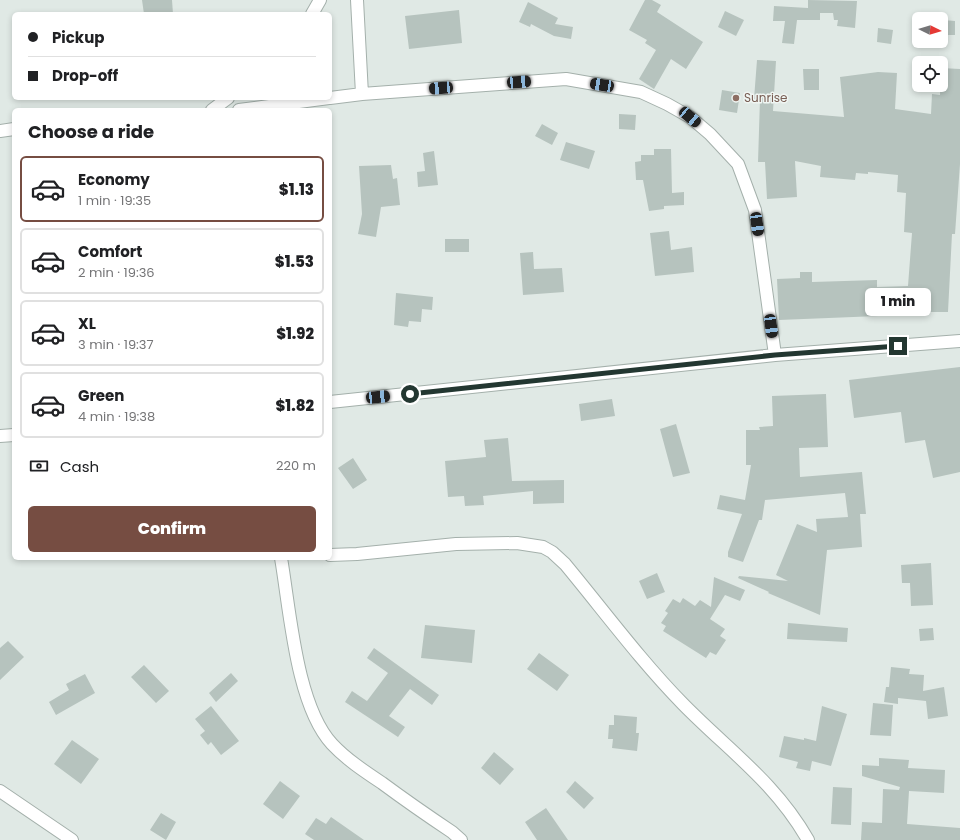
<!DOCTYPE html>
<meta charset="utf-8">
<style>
body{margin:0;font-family:Poppins,sans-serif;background:#f2f2f2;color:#202124;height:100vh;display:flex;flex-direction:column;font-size:15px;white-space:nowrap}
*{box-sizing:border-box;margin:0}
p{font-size:13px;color:#757577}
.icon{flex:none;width:22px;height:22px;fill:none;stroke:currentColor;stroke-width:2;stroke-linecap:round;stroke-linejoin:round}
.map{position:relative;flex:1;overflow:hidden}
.side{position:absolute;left:12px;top:108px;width:320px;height:452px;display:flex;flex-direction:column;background:#fff;border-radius:6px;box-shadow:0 2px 6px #0003}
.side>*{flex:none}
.banner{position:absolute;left:12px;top:12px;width:320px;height:88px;border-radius:6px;box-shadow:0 2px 6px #0003;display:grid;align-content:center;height:88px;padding:0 16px;background:#fff}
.needle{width:26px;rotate:95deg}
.buttons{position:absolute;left:912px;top:12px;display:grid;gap:8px}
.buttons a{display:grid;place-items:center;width:36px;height:36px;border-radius:6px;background:#fff;box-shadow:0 2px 6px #0003;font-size:20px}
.end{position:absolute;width:18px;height:18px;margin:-9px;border:5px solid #233731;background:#fff;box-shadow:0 0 0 2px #fff}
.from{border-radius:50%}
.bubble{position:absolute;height:28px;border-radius:6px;background:#fff;box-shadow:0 2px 6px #0003;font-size:13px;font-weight:800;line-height:28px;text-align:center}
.car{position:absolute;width:12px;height:24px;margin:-12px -6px;border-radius:5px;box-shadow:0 0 3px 1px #0007;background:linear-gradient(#222 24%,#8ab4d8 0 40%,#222 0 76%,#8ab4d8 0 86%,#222 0)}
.banner b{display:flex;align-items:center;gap:14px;height:38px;font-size:15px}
.banner b+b{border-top:1px solid #e0e0e0}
.banner i{width:10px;height:10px;background:#202124}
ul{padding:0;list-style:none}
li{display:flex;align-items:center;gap:12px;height:66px;margin:0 8px 6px;padding:0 8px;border:2px solid #e0e0e0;border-radius:6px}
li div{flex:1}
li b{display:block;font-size:15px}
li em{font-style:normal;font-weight:800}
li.selected{border-color:#764d42}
li>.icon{width:36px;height:36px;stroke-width:1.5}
h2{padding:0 16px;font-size:18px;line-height:48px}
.pay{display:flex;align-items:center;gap:10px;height:44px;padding:0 16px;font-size:15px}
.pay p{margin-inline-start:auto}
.action{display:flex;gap:8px;margin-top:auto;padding:8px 16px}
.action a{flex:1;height:46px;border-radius:6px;background:#764d42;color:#fff;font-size:16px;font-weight:800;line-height:46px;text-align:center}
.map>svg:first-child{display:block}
</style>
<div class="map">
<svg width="960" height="840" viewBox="0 0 960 840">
<rect width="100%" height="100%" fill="#e0e9e5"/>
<path fill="#b6c3be" d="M 142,0 L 172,0 L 173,14 L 144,14 Z
M 645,0 L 652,0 L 661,5 L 657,12 L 703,42 L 686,69 L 671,59 L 654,89 L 639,79 L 656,50 L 645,43 L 647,40 L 629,30 Z
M 808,0 L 857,1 L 855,28 L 837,26 L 838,20 L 834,20 L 833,13 L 820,13 L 820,20 L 797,20 L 794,44 L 782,43 L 785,21 L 773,21 L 774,6 L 808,8 Z
M 528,2 L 558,18 L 555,24 L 573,27 L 571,39 L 554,36 L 531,24 L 530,27 L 519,22 Z
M 459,10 L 462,43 L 409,49 L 405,16 Z
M 725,11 L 744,20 L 736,36 L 718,27 Z
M 943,20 L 955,21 L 955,35 L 943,35 Z
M 878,28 L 893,30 L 891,44 L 877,42 Z
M 757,60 L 776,61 L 773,111 L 844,117 L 840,77 L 878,72 L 897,73 L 895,109 L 931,114 L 932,94 L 940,95 L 941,68 L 960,69 L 960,164 L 955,234 L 952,234 L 948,312 L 921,312 L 921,313 L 878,316 L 779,320 L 777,279 L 800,278 L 800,272 L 812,272 L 812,282 L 877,280 L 877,287 L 908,286 L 912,233 L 904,232 L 906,193 L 897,192 L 898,175 L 868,172 L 868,174 L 856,173 L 855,180 L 820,177 L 821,166 L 795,161 L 797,197 L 767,199 L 765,162 L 758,162 L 760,99 L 754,99 Z
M 803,69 L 819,69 L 819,90 L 804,90 Z
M 722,90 L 740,93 L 737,113 L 719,110 Z
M 619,114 L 636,115 L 635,130 L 619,129 Z
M 542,124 L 558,133 L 552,145 L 535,136 Z
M 566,142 L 595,151 L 589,169 L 560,160 Z
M 654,149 L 671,149 L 672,193 L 684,192 L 684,205 L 664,206 L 664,209 L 649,211 L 643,180 L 636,180 L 635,162 L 641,161 L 641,155 L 654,155 Z
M 434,151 L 438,185 L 418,187 L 417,172 L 425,171 L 423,153 Z
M 391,165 L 393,179 L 397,178 L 400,205 L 381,207 L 376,237 L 358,234 L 362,214 L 359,166 Z
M 669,231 L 671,250 L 692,247 L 694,272 L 655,276 L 650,233 Z
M 445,239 L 469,239 L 469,252 L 445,252 Z
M 533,252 L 534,269 L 562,268 L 564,292 L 523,295 L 520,253 Z
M 396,293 L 433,297 L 432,310 L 422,309 L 421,322 L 409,321 L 408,327 L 394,325 Z
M 960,367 L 960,472 L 933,478 L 925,440 L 905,443 L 901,412 L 854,418 L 849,380 Z
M 826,394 L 828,447 L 799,448 L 800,477 L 862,472 L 866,514 L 860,514 L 862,547 L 827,550 L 820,615 L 768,593 L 769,592 L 738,578 L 739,576 L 788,581 L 776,575 L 797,524 L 817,532 L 816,519 L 848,517 L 845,493 L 765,500 L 762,520 L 759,520 L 743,562 L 728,557 L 728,552 L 742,514 L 717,509 L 720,495 L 745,500 L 751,465 L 746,465 L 746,430 L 760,430 L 759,427 L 773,426 L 772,396 Z
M 612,399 L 615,416 L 581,421 L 579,404 Z
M 676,424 L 690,473 L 673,477 L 660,429 Z
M 508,438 L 512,481 L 564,480 L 564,503 L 533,504 L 533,491 L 483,496 L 484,505 L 465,506 L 464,496 L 448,497 L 445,461 L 486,457 L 484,440 Z
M 353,458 L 367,480 L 353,489 L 338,468 Z
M 931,563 L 933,605 L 911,606 L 910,583 L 902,583 L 901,565 Z
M 657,573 L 665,592 L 647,599 L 639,581 Z
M 714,577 L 745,590 L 740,601 L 725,595 L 710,619 L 725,629 L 720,636 L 726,640 L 716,655 L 710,652 L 706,658 L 663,631 L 666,626 L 661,623 L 668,613 L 665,611 L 673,599 L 680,603 L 683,598 L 695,606 L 700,600 L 711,607 Z
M 788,623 L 848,628 L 847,642 L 787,639 Z
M 425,625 L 475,630 L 472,663 L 421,658 Z
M 933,628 L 934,640 L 920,641 L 919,629 Z
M 8,641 L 24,657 L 0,680 L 0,648 Z
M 374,648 L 439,695 L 432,705 L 410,689 L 389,716 L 405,727 L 398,737 L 345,702 L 352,691 L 367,701 L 388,673 L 367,658 Z
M 539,653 L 569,675 L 557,691 L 527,669 Z
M 144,665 L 169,691 L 156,703 L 131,677 Z
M 891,667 L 910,669 L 909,674 L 924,675 L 923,691 L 944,687 L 948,716 L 928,719 L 926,701 L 898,698 L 898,704 L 884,702 L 886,687 L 889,687 Z
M 231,673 L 238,681 L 216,702 L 209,693 Z
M 85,674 L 95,693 L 56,715 L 49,702 L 69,690 L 66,684 Z
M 873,703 L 893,705 L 891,736 L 870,735 Z
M 211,706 L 239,741 L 221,755 L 211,742 L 208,745 L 200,735 L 205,731 L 195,719 Z
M 822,706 L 847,714 L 831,766 L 812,761 L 810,771 L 796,768 L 798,762 L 779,757 L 784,736 L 804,740 L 804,738 L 816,741 Z
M 614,715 L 637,717 L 636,733 L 639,733 L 637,751 L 612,748 L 613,739 L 608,739 L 609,725 L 614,725 Z
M 72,740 L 99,759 L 81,784 L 54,764 Z
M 494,752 L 514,769 L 500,785 L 481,768 Z
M 879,758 L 909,760 L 908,768 L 945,770 L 944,793 L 909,791 L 907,824 L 960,828 L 960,840 L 861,840 L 862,822 L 882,823 L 883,789 L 899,790 L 900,787 L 862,776 L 862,765 L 879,766 Z
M 280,781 L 300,796 L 283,819 L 263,804 Z
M 575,781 L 594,798 L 584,809 L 566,792 Z
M 833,787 L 852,788 L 851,825 L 831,824 Z
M 546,808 L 568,840 L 537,840 L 525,822 Z
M 161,813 L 176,822 L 166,840 L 150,830 Z
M 331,817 L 364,840 L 314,840 L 305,834 L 316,818 L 326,824 Z"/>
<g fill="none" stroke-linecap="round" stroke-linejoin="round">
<defs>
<path id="minor" d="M 357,0 L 362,94
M 312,14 L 320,0
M 330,98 L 362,94 L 566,79 L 641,92 L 667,104 L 690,117 L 710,134 L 738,164 L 755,210 L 775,355
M 212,110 L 228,98
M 239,110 L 329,98
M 0,131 L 14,129
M 330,402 L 775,355 L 960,341
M 0,436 L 14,435
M 330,555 L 357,554 L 456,544 L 517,543 L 543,547 L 552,552 L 565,564 C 604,611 640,660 683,704 C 728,750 775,782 808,840
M 281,558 C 290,610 296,705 332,744 C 346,759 364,771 382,783 C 405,800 428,816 452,832 L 461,840
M 0,791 L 72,840"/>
</defs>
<use href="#minor" stroke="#a4b0ab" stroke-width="14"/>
<use href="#minor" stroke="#fff" stroke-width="12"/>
</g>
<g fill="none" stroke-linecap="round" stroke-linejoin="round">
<path stroke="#233731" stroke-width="5" d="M 410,394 L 775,355 L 898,346"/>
</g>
<circle fill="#8d6e63" stroke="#f0f6f3" stroke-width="1.5" cx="736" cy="98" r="4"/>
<g text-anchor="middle" stroke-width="3" stroke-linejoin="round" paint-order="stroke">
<g font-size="12" fill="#785e54" stroke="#f0f6f3" text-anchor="start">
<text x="744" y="102">Sunrise</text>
</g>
</g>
</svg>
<div class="buttons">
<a><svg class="needle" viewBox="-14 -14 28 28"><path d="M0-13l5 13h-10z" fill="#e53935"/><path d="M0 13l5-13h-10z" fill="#757577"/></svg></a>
<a><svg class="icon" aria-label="locate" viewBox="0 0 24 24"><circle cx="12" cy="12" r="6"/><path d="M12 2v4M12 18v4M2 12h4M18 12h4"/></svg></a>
</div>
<i class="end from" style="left:410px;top:394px"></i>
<i class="end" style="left:898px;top:346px"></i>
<div class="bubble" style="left:865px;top:288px;width:66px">1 min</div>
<i class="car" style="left:519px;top:82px;rotate:86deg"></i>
<i class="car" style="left:602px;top:85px;rotate:279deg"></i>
<i class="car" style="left:441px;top:88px;rotate:266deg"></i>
<i class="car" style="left:690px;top:117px;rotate:130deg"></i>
<i class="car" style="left:757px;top:224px;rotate:172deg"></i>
<i class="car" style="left:771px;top:326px;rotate:172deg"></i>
<i class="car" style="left:378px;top:397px;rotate:84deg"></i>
<div class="banner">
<b><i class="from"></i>Pickup</b>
<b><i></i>Drop-off</b>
</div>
<section class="side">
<h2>Choose a ride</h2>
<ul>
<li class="selected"><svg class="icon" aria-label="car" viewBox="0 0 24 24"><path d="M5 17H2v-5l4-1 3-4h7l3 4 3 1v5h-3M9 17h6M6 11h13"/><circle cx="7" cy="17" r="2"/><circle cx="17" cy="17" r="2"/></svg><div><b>Economy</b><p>1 min · 19:35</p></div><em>$1.13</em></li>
<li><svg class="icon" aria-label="car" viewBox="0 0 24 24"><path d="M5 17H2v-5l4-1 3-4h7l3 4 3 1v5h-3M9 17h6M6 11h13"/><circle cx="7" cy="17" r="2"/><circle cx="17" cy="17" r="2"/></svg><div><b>Comfort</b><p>2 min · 19:36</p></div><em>$1.53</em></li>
<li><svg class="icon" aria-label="car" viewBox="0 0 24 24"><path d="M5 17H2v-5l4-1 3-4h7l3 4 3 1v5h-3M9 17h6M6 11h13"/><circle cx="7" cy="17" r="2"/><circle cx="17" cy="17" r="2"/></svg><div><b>XL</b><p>3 min · 19:37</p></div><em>$1.92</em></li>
<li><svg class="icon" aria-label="car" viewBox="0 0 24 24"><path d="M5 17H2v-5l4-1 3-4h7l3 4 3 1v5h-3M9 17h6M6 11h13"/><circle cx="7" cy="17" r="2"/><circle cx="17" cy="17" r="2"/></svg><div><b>Green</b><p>4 min · 19:38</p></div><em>$1.82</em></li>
</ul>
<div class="pay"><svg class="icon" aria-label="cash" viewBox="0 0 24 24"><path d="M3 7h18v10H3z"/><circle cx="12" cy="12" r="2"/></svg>Cash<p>220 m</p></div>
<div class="action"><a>Confirm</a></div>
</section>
</div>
